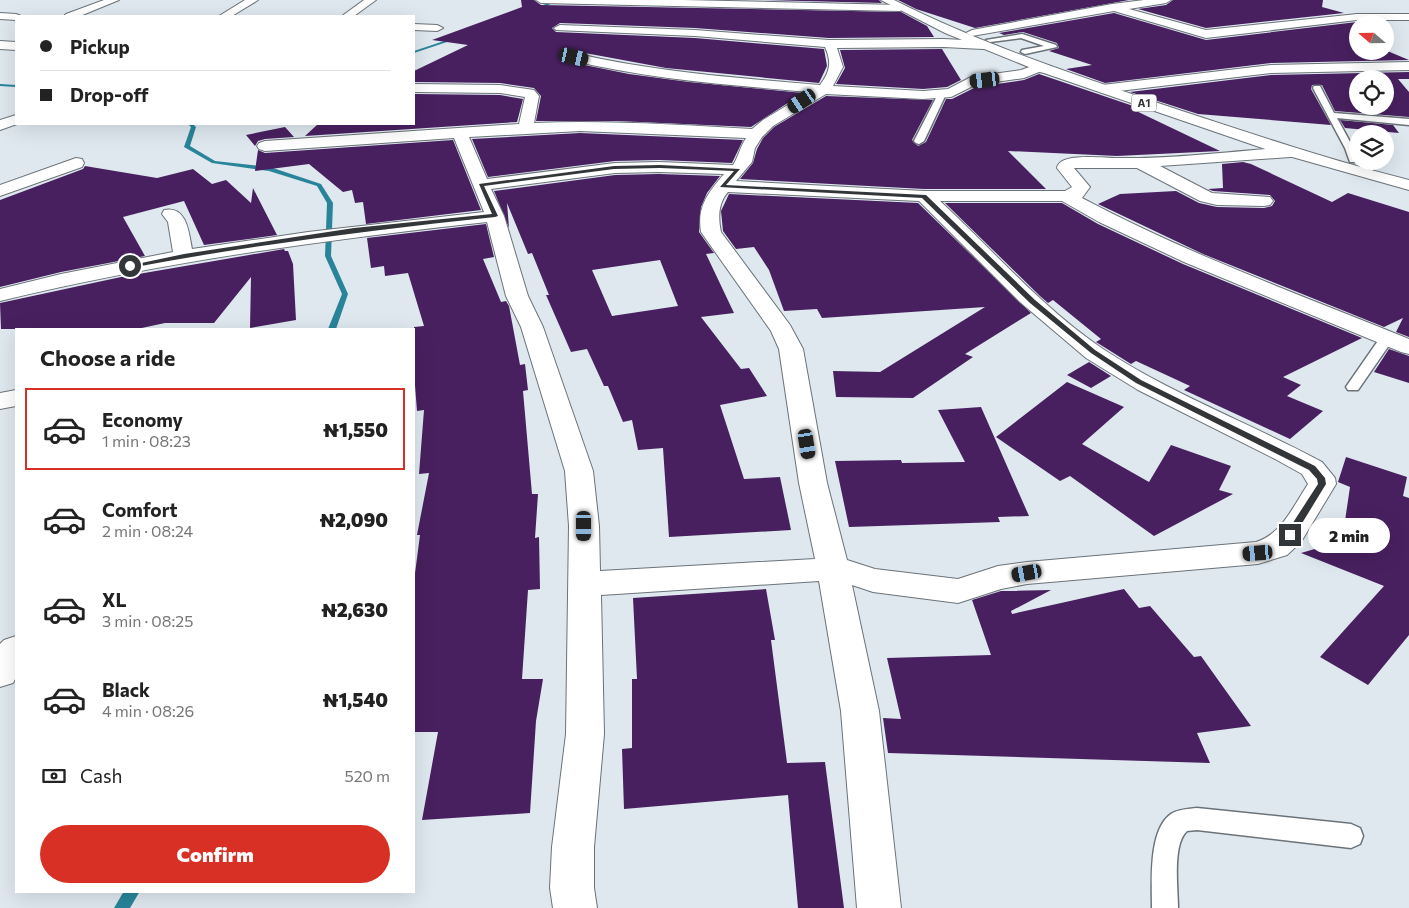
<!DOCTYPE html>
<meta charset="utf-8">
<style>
body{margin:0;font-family:Commissioner,sans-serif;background:#f6f6f6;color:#222;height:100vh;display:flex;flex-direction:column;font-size:19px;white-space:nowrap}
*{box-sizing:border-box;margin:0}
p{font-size:16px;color:#767676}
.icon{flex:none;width:28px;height:28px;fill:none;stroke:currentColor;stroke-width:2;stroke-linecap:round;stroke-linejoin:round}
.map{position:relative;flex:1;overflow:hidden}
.side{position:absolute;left:15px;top:328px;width:400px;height:565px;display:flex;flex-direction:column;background:#fff;border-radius:0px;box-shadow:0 5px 20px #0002}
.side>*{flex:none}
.top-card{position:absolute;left:15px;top:15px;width:400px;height:110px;border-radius:0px;box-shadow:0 5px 20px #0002;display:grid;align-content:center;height:110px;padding:0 25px;background:#fff}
.needle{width:32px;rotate:290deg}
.fabs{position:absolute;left:1349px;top:15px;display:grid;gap:10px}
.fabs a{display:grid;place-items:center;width:45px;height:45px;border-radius:50%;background:#fff;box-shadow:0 5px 20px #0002;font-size:25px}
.end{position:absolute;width:22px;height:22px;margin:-11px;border:6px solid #333639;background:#fff;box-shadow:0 0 0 2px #fff}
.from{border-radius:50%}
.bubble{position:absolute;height:35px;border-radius:18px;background:#fff;box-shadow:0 5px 20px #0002;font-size:16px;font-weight:800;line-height:35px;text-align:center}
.car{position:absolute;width:15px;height:30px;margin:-15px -8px;border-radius:6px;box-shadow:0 0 4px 1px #0007;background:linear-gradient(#222 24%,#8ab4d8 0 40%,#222 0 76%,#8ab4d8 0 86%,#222 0)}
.top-card b{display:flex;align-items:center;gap:18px;height:48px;font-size:19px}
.top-card b+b{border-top:1px solid #e0e0e0}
.top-card i{width:12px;height:12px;background:#222}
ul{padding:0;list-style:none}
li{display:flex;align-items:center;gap:15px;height:82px;margin:0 10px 8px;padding:0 15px;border:2px solid transparent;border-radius:0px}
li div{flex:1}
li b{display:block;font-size:19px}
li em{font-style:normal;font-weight:800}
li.current{border-color:#d93025}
li>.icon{width:45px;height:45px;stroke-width:1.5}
h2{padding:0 25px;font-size:22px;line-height:60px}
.pay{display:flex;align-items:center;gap:12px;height:55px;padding:0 25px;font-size:19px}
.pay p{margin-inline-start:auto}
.cta{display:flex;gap:10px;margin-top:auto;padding:10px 25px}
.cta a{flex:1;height:58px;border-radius:30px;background:#d93025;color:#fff;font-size:20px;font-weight:800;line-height:58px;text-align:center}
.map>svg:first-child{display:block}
</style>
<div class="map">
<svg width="1409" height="908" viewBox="0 0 1409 908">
<rect width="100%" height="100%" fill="#dfe8ef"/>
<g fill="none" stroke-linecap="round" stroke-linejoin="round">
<path fill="#29849a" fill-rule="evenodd" d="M 554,0 L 559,0 L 536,11 L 533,10 Z
M 456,37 L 459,38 L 414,53 L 414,51 Z
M 0,84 L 16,85 L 16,87 L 0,86 Z
M 188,124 L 193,124 L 196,127 L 190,146 L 215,161 L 270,167 L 321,184 L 333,203 L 331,256 L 348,294 L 336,329 L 328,329 L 342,294 L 325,256 L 327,203 L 317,186 L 269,171 L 212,163 L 184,147 L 191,127 Z
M 124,891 L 140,891 L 130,908 L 114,908 Z"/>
</g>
<path fill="#48205f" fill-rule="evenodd" d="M 521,0 L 534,0 L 541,5 L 901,12 L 927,26 L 934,37 L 829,38 L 695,28 L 560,23 L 552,28 L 556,32 L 695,38 L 824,49 L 827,66 L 819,83 L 666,68 L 574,51 L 566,57 L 570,62 L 629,74 L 689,82 L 803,93 L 751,127 L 616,121 L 536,121 L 541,96 L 534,88 L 500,83 L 414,82 L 414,71 L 468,45 L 432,40 L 522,7 Z
M 764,0 L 879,0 L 882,3 Z
M 898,0 L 1129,0 L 975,28 L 916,9 Z
M 1173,0 L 1323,0 L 1322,7 L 1344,13 L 1206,28 L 1138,9 L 1166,5 Z
M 1114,13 L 1206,40 L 1357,22 L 1372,22 L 1378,24 L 1358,24 L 1358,51 L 1385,50 L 1409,60 L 1271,63 L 1105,83 L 1066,69 L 1092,65 L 1049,51 L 1059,48 L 1057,43 L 1023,32 L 1004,35 L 999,33 Z
M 942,49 L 961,80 L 947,87 L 923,89 L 836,84 L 845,68 L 840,50 Z
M 1409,72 L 1409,79 L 1398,79 L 1409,92 L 1409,117 L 1335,111 L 1322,85 L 1312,85 L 1311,89 L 1331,125 L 1198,114 L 1130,92 L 1271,75 ZM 1358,79 L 1385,79 L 1385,106 L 1358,106 Z
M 1039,74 L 1142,109 L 1130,108 L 1220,151 L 1117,156 L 1008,151 L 1046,189 L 924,189 L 740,179 L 753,163 L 757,149 L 763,138 L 774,127 L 826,96 L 933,100 L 912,140 L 918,146 L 926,142 L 946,99 L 952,99 L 976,87 L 1024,80 Z
M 414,94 L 500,95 L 523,99 L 517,122 L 305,136 L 318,124 L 414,124 Z
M 1340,120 L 1393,125 L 1399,133 L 1345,128 Z
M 285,127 L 294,137 L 265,139 L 258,141 L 255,146 L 246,135 Z
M 580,133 L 743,140 L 732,163 L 659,160 L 615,161 L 488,177 L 472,139 Z
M 453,140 L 481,210 L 366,224 L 363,202 L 355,203 L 352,190 L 343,192 L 309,164 L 255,171 L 258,150 L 265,153 Z
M 1243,162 L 1251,164 L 1332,202 L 1348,193 L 1409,212 L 1409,337 L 1396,332 L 1403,318 L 1384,327 L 1203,254 L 1098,204 L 1120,194 L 1176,191 L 1199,203 L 1217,207 L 1264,208 L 1272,206 L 1275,201 L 1270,195 L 1213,191 L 1208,189 L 1223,188 L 1222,164 Z
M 85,166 L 157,178 L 193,169 L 212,184 L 226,180 L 251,203 L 253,188 L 277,235 L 204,245 L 184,201 L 123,217 L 145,256 L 61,272 L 0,287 L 0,200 L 83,169 Z
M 659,174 L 720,176 L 707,193 L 701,207 L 699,232 L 714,253 L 706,254 L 734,313 L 701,317 L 741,369 L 749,368 L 767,396 L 720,405 L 744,479 L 780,477 L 791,530 L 669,537 L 663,448 L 638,450 L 632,420 L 623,422 L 608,386 L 604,386 L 587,349 L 571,352 L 546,295 L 549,295 L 532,253 L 528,254 L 507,203 L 509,228 L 494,191 L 615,175 ZM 660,260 L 678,306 L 612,316 L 592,270 Z
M 729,194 L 918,203 L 1031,313 L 965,354 L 973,357 L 913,398 L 836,397 L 833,371 L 880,372 L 985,307 L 822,318 L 817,309 L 784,311 L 769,270 L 754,247 L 736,249 L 723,231 L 721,211 Z
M 945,203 L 1062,203 L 1098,224 L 1183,264 L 1362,338 L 1283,377 L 1301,385 L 1287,396 L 1323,411 L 1290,439 L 1184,390 L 1190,386 L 1136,361 L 1131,364 L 1104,347 L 1096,342 L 1101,339 L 1053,300 L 1048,303 L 1040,296 Z
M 486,224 L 494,257 L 483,259 L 501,302 L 506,301 L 509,306 L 520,365 L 525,364 L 528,390 L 523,391 L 532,494 L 538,494 L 535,538 L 539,537 L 540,589 L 528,590 L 522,679 L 543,679 L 536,721 L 530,813 L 422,820 L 438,732 L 414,732 L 414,581 L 420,535 L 417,535 L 429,473 L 419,474 L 424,410 L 417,411 L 414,373 L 414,327 L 424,326 L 408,273 L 385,276 L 384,266 L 371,268 L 367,238 Z
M 284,249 L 285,251 L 288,251 L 293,264 L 296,320 L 250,328 L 251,277 L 214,323 L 165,323 L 137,329 L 1,329 L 0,303 L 121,277 Z
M 1389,349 L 1409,356 L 1409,383 L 1374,372 Z
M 1089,362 L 1111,376 L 1091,388 L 1067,375 Z
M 1067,382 L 1124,407 L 1082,444 L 1149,482 L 1171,445 L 1231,466 L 1219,490 L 1233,494 L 1154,536 L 1070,476 L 1060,481 L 996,437 Z
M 981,407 L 1029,516 L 998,517 L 1000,522 L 849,527 L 835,461 L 901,460 L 902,463 L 965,462 L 938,410 Z
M 1346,457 L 1407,477 L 1403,496 L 1409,498 L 1409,635 L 1368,685 L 1320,657 L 1384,586 L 1301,553 L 1342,541 L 1350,487 L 1338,482 Z
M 766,589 L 775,640 L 771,640 L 787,763 L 825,762 L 844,908 L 798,908 L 788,795 L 624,809 L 622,749 L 632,748 L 632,679 L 637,679 L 633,598 Z
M 1124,589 L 1139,608 L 1150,606 L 1194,657 L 1201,656 L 1251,726 L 1197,733 L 1210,763 L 888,753 L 883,718 L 901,719 L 887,658 L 991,655 L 972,600 L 1001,591 L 1051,590 L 1011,611 L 1012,614 Z"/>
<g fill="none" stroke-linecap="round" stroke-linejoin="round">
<defs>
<path id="service" d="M 1022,34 L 1056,45 L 1057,47 L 1025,54 L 1021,52 L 1022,50 L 1044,46 L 1021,38 L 990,42 L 986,40 Z
M 1314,86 L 1320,86 L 1334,113 L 1409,119 L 1409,125 L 1337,118 L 1355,151 L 1356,162 L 1350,162 L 1345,148 L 1313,88 Z
M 939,92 L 946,94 L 924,141 L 919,144 L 916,143 L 914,141 Z
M 1387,334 L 1394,338 L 1358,390 L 1348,390 L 1346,387 L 1348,384 L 1382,335 Z
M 1197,808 L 1351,824 L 1360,828 L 1363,836 L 1360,844 L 1351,848 L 1197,830 L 1187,831 C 1172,844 1178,889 1178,908 L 1152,908 C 1152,883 1148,830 1171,814 C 1179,809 1188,809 1197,808 Z"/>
<path id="minor" d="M 104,0 L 119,0 L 80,16 L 64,16 L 66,14 Z
M 245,0 L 258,0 L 232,16 L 219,16 Z
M 364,0 L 376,0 L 354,16 L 342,16 Z
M 536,0 L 683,0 L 900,5 L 905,8 L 900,11 L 541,3 Z
M 1144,0 L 1171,0 L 1166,3 L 1129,9 L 1206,30 L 1357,14 L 1409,14 L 1409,20 L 1357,20 L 1206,38 L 1114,11 L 972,36 L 966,33 L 972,30 L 1112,4 Z
M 0,13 L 16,14 L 21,16 L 16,16 L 16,20 L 0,19 Z
M 414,24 L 437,25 L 443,28 L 437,31 L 414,30 Z
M 560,25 L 695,30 L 829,40 L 944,39 L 983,41 L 989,45 L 983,49 L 944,47 L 837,48 L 843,67 L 833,86 L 923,91 L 948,89 L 971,77 L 1021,70 L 1038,64 L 1050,67 L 1052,70 L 1050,73 L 1039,72 L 1024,78 L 975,85 L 951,97 L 923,99 L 826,94 L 773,126 L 762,137 L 755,148 L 752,162 L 736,181 L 924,191 L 1065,191 L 1072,187 L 1057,168 C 1059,152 1104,158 1117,158 C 1174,159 1233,151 1290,147 L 1296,149 L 1298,152 L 1296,155 L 1290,157 L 1160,166 L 1212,193 L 1270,197 L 1273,201 L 1270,205 L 1264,206 L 1217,205 L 1200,201 L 1137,168 L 1074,168 L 1090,187 L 1082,198 C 1187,254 1299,294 1409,339 L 1409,354 L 1401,352 L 1184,262 L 1099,222 L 1062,201 L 940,201 C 994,251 1042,308 1103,349 C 1171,394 1250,423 1322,462 L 1335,478 L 1336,484 L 1301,542 L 1287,555 L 1258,564 L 1027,584 L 1001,589 L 958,603 L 873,592 L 852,585 L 879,711 L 901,908 L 857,908 L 841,711 L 819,581 L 601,595 L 604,734 L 594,847 L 594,888 L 597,908 L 553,908 L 550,888 L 552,847 L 566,734 L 569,526 L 565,471 L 521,327 L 506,296 L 487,222 C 323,240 161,262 0,301 L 0,289 L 61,274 L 173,252 L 168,222 L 162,214 L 164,210 C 187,205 189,233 192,249 L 308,232 L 484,212 L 454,138 L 265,151 L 259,149 L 257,146 L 259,143 L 265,141 L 519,124 L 525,97 L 500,93 L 414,92 L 414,84 L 500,85 L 534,90 L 539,96 L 534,123 C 607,120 680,125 752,129 L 763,120 L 809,92 C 729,85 648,79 570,60 L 568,57 L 574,53 C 655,72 737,78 820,85 C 830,72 832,62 825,47 L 695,36 L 556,30 L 554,28 ZM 580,131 L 746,138 C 740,147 738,158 733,165 L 659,162 L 615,163 L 487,179 L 469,137 ZM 659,172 L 724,174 C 708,193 697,206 701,232 L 771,331 L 779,349 L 799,483 L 815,559 L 600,571 L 599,526 L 593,471 L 543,327 L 528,296 L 504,216 L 491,189 L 615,173 ZM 728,192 L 919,201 L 1020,302 L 1086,358 L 1138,390 L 1275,459 L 1302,474 L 1308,484 C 1294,505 1282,534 1256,542 L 1027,562 L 998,566 L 958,579 L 875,569 L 847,560 L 827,483 L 803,349 L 790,325 L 721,232 C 718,218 718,203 728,192 Z
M 0,41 L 16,42 L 16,50 L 0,49 Z
M 1409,62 L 1409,70 L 1271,73 L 1102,93 L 1095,89 L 1102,85 L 1271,65 Z
M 16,115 L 17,124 L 0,130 L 0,120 Z
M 76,158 L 82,159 L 84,163 L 82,167 L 0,196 L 0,185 Z
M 16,390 L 16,406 L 0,409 L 0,393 Z
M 16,636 L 16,677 L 13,683 L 0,687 L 0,644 L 4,640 Z"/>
<path id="trunk" d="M 881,0 L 894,0 C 977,42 1064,71 1152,101 C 1237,129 1322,158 1409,180 L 1409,190 L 1271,151 L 1041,72 L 945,33 Z"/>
</defs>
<use href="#service" stroke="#6b7379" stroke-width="3"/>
<use href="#minor" stroke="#6b7379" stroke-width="2"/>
<use href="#trunk" stroke="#6b7379" stroke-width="2"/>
<use href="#service" fill="#fff" fill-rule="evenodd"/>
<use href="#minor" fill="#fff" fill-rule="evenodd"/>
<use href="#trunk" fill="#fff" fill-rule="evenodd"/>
</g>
<path fill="#333639" d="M 660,165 L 740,169 L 726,185 L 926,195 L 1035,300 L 1095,350 L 1141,380 L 1315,466 L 1325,478 L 1326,484 L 1293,538 L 1287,538 L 1285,535 L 1318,484 L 1317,479 L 1309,470 L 1136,383 L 1091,353 L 1030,303 L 922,198 L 720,187 L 734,171 L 660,168 L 614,169 L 484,186 L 498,216 L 495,217 C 373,230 251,245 130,268 L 127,266 L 184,254 L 354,228 L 492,214 L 479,184 L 614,166 Z"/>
<g text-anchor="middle" stroke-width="5" stroke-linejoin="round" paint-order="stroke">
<rect fill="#fff" stroke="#707274" stroke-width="1" x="1131.5" y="94.5" width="25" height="17" rx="4"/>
<g font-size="11" font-weight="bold" fill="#333639">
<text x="1144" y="107">A1</text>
</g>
</g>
</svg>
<div class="fabs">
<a><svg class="needle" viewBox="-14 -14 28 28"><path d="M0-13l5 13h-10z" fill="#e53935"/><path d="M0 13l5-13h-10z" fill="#767676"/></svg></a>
<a><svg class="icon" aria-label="locate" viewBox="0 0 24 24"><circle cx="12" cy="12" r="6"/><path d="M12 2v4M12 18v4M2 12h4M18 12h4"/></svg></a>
<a><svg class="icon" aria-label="layers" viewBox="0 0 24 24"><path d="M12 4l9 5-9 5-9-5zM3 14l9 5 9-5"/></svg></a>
</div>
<i class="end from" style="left:130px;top:266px"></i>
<i class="end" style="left:1290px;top:535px"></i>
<div class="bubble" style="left:1308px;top:518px;width:82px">2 min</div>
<i class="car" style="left:574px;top:57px;rotate:103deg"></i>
<i class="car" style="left:985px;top:80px;rotate:263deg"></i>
<i class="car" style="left:802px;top:101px;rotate:236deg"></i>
<i class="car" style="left:807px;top:444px;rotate:171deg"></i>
<i class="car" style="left:584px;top:526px;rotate:180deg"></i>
<i class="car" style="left:1258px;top:553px;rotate:265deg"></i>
<i class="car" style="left:1027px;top:573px;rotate:260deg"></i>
<div class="top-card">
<b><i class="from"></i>Pickup</b>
<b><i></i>Drop-off</b>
</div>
<section class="side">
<h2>Choose a ride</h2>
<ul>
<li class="current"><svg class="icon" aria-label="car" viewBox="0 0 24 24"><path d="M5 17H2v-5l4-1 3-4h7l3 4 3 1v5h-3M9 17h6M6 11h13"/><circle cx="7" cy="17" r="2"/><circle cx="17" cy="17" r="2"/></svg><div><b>Economy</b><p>1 min · 08:23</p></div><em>₦1,550</em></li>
<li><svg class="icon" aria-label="car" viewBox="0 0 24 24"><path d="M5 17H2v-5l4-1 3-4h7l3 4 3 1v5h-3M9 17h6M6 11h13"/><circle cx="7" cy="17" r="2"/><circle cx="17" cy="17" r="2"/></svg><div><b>Comfort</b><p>2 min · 08:24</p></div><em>₦2,090</em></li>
<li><svg class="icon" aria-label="car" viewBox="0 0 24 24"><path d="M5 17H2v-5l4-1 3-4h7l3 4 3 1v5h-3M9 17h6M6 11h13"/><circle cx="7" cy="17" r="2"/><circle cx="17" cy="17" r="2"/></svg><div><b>XL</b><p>3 min · 08:25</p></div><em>₦2,630</em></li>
<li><svg class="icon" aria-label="car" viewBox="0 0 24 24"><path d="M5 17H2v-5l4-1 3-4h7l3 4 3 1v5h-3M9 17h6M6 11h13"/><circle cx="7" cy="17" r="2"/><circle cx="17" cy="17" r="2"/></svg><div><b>Black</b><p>4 min · 08:26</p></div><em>₦1,540</em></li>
</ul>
<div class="pay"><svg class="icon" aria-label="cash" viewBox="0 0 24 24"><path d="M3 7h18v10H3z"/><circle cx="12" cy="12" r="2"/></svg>Cash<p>520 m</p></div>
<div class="cta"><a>Confirm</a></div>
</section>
</div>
